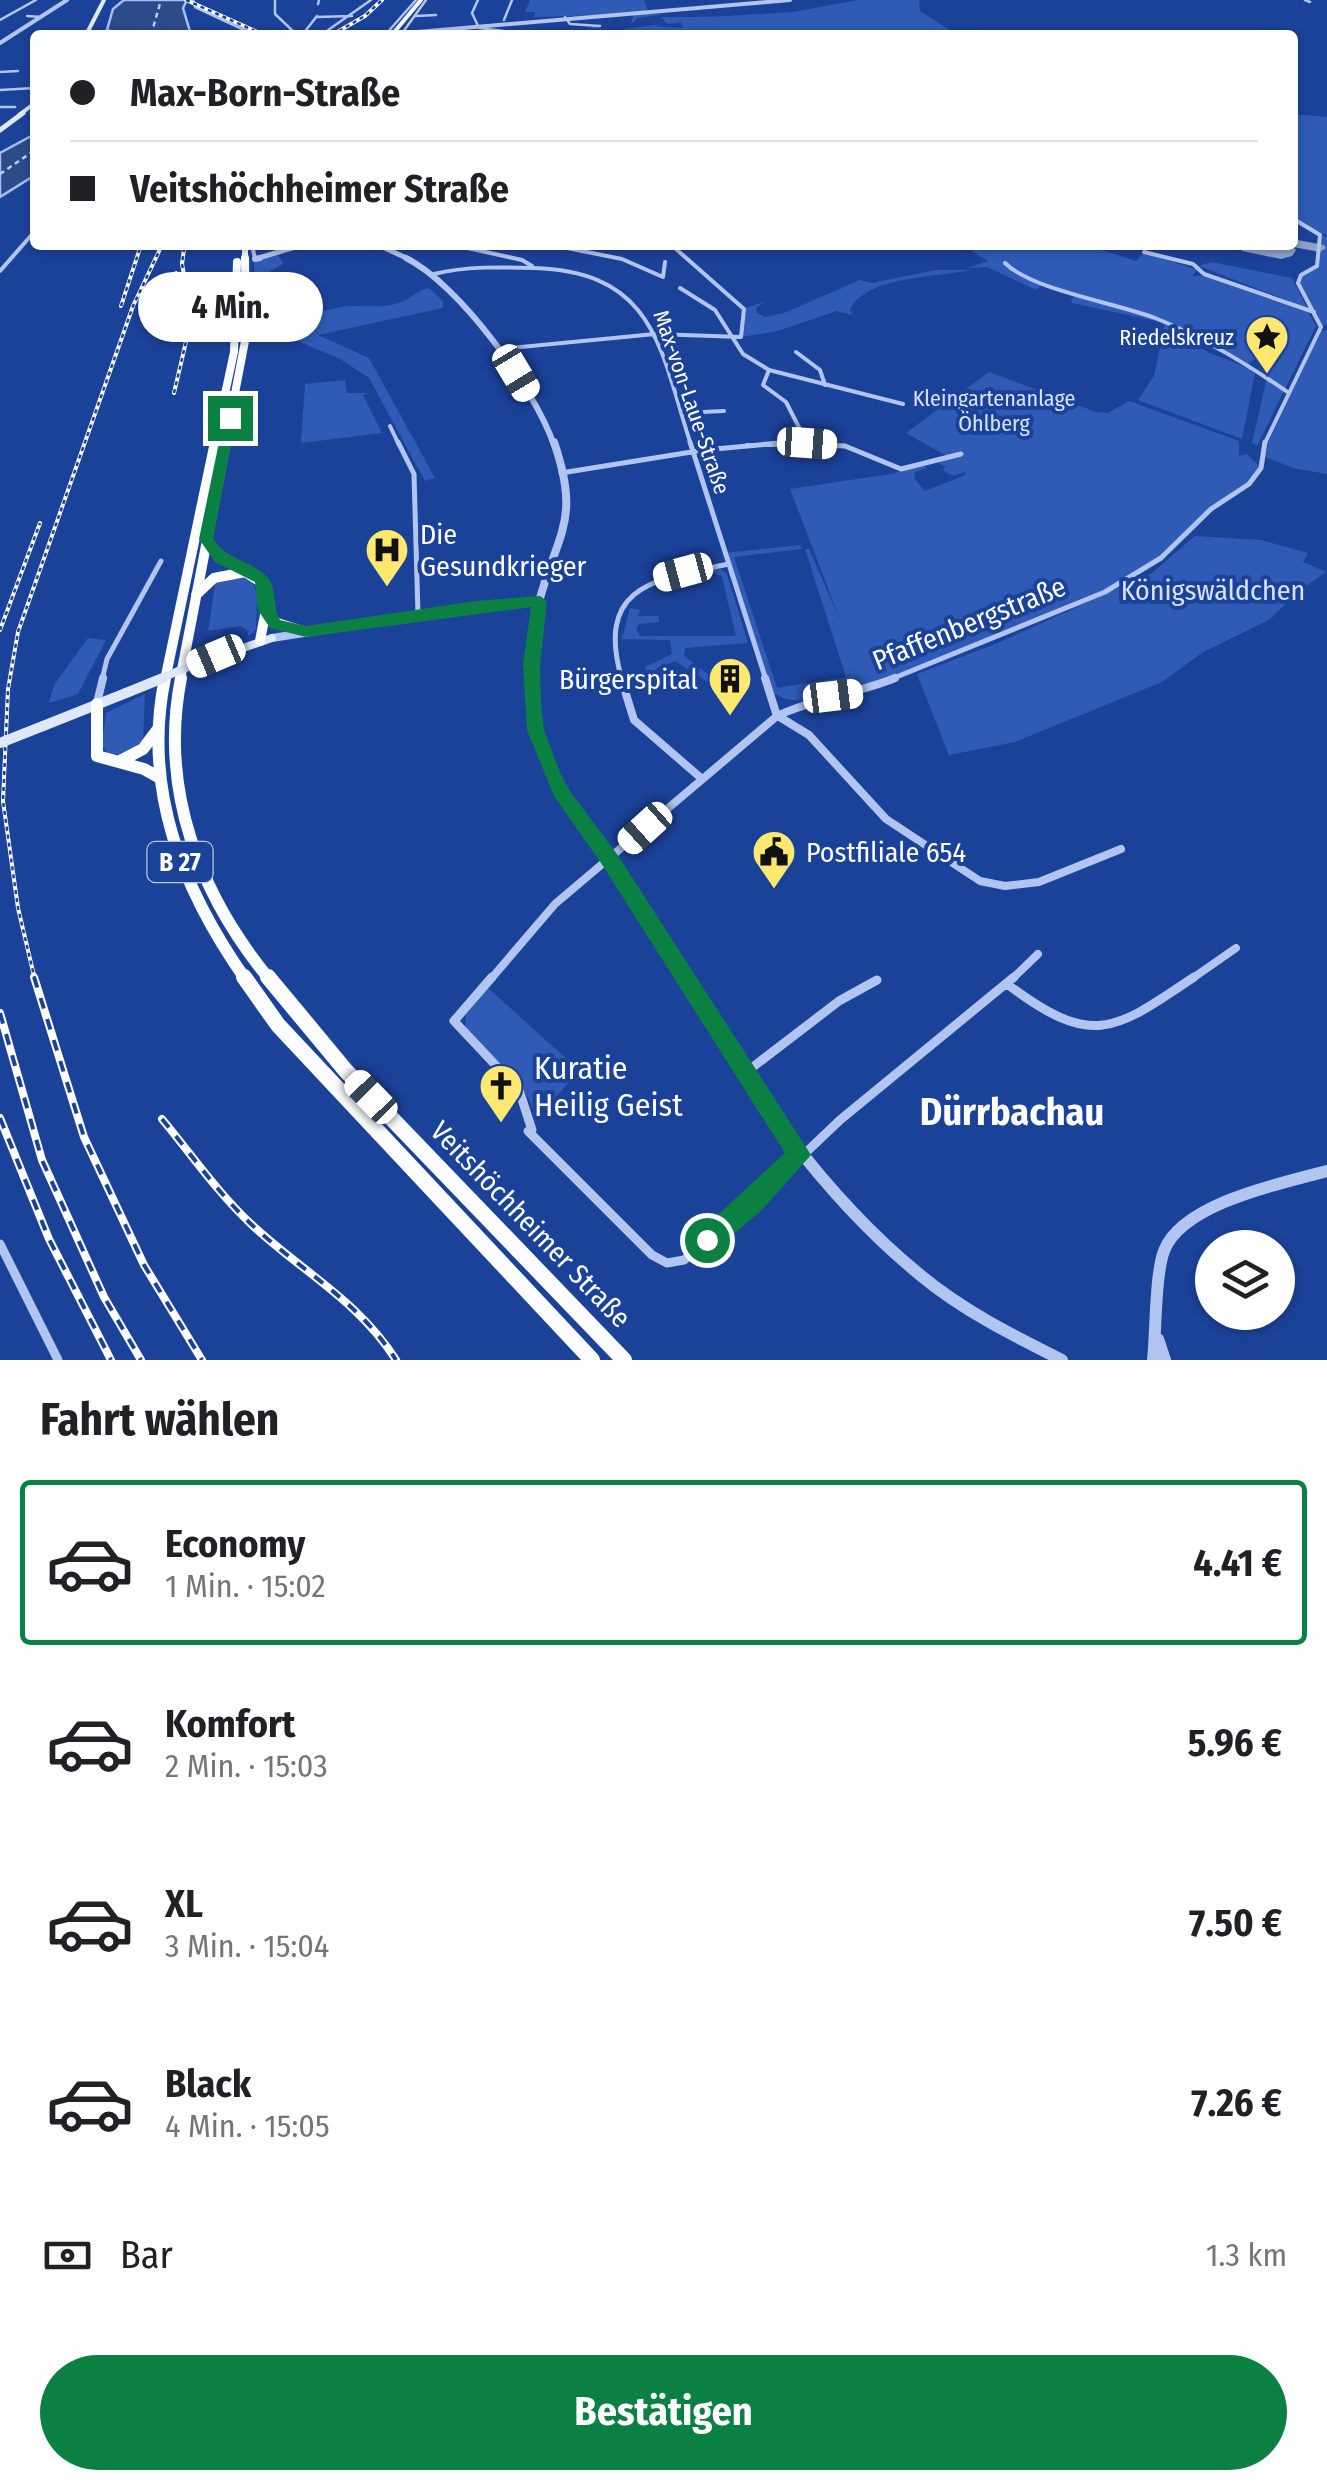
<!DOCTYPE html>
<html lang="de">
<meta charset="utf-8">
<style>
body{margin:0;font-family:"Fira Sans Condensed",sans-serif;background:#f6f6f6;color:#202124;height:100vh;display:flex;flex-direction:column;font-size:38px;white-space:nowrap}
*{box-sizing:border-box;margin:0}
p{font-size:32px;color:#757577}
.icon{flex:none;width:55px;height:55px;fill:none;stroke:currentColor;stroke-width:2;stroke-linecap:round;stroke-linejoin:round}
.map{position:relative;height:1360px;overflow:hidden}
.panel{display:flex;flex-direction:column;background:#fff;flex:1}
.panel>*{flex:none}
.top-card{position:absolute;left:30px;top:30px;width:1268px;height:220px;border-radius:10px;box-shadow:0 2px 8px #0004;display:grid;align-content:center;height:220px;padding:0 40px;background:#fff}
.buttons{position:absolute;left:1195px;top:1230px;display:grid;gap:20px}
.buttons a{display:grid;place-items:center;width:100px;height:100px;border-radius:50%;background:#fff;box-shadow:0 2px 8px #0004;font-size:50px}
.end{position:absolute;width:45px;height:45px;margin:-22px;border:12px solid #0b8043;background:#fff;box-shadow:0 0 0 5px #fff}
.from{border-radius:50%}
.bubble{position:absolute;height:70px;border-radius:35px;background:#fff;box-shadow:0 2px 8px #0004;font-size:32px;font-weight:700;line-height:70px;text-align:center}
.car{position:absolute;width:30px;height:60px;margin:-30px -15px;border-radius:12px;box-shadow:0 0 8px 2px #0007;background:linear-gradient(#fff 24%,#345 0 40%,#fff 0 76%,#345 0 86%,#fff 0)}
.top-card b{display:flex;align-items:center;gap:35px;height:95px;font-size:38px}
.top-card b+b{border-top:2px solid #e0e0e0}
.top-card i{width:25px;height:25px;background:#202124}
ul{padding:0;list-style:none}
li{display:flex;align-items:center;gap:30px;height:165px;margin:0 20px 15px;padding:0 20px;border:5px solid transparent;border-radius:10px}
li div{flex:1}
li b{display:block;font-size:38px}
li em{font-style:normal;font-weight:700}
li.on{border-color:#0b8043}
li>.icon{width:90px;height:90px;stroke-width:1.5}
h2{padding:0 40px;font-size:45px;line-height:120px}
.pay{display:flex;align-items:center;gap:25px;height:110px;padding:0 40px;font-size:38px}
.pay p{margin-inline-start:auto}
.action{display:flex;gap:20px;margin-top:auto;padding:20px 40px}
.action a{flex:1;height:115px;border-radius:60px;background:#0b8043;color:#fff;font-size:40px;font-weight:700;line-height:115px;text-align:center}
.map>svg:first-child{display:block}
</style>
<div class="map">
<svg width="1327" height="1360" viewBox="0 0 1327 1360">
<rect width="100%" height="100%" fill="#1b4299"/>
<path fill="#2f5bb6" d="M 530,0 L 644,0 L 649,14 L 665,14 L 637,18 L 631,24 L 634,14 L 534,17 L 535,12 L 525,12 Z
M 858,0 L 919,0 L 920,11 L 958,35 L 621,35 L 625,29 L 662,24 L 655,26 L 683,28 L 679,19 L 680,23 L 667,24 L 661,17 L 707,17 L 685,13 L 709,17 L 793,12 Z
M 1292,114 L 1327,117 L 1327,235 L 1293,224 Z
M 1320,235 L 1327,237 L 1327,326 L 1322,325 L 1300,282 L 1301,275 L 1317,266 Z
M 962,245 L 1087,245 L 1136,261 L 1144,252 L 1197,270 L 1192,276 L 1204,276 L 1307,310 L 1316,326 L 1257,446 L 1252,443 L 1271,360 L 1260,356 L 1249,363 L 1251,367 C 1232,354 1206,349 1187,338 C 1203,356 1234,358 1255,373 L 1242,439 L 1138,400 L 1154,376 L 1165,323 L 1072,303 L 1071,299 L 1080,294 L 1043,284 L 1036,290 L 987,267 L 967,268 L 988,261 Z
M 277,253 L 283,264 L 270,271 L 283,297 L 304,298 L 300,300 L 305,310 C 323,315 335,306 353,306 C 369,306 384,308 401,302 C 412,298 417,290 429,288 L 443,301 L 443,308 L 318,335 L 369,358 L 435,478 L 425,481 L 369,378 L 340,359 L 288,337 L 290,335 L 276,323 L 273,309 L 258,310 L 254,263 Z
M 1211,262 L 1292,278 L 1307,308 L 1199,266 Z
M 936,270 L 971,270 C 940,277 864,276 850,310 L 853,315 L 836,311 L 778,331 L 741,337 L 744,309 L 765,301 L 756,308 L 757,313 L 765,317 L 784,313 L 860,280 L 872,283 Z
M 1327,330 L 1327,474 L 1293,468 L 1266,457 L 1268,443 L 1321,331 Z
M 989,372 L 1096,412 L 1108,413 L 1129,401 L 1239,441 L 1239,456 L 1247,454 L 1261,468 L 1256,477 L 1211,509 L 1161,558 L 1105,592 L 860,692 L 806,702 L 786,699 L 769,691 L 725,553 L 800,545 L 802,549 L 734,557 L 777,688 L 846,677 L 805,549 L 809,549 L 841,622 L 790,489 L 891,474 L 923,464 L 927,468 L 915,472 L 914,478 L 925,491 L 965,475 L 966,472 L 953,476 L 943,470 L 945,467 L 936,461 L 947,456 L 906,433 Z
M 345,380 L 347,393 L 369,393 L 363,395 L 382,433 L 301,443 L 305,384 Z
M 1195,536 L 1261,540 L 1308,553 L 1303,562 L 1326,572 L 1299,591 L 1269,620 L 1203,652 L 1162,682 L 1015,742 L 949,755 L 917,674 L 1000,642 L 1152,573 Z
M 720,568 L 727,574 L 748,643 L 685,648 L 684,656 L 735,695 L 731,697 L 675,661 L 657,668 L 654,680 L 662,689 L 650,692 L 645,667 L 672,654 L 670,640 L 622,639 L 630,608 L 640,610 L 638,616 L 659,616 L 659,622 L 639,624 L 636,629 L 640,636 L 736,636 L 722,577 L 713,572 L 693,574 Z
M 237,575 L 251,579 L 257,594 L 256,629 L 247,637 L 249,631 L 240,626 L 208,631 L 216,580 Z
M 88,638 L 106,640 L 78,694 L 49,703 L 54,685 Z
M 145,694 L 143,741 L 122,755 L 108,754 L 102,744 L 106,713 Z
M 488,988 L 579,1070 L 535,1122 C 534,1082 487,1062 465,1033 L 466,1015 Z"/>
<path fill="#2d4a8b" stroke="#a4bef2" stroke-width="2.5" d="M 124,0 L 187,0 L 183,8 L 191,35 L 122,35 L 107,30 L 113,9 Z
M 35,134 L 35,175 L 0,197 L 0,153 Z"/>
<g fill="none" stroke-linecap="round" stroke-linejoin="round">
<path stroke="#bdd0f7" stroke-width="2.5" stroke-dasharray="5 4" stroke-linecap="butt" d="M 151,35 L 161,0
M 0,174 L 35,150"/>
<path fill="#8da0cc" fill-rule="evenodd" d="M 1292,239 L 1324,245 L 1326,248 L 1320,252 L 1288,246 L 1292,245 Z
M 1266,245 L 1260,250 L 1254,246 L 1254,245 Z"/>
<path fill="#8da0cc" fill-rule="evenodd" d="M 1238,245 L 1292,245 L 1296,250 L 1292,256 L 1281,259 L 1242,251 Z"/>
<path stroke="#b1c5f0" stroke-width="2.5" d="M 193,0 L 195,7 L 255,35
M 275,0 L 275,14 L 296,34
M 478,0 L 472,13 L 479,28 L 538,35
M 1305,0 L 1310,2
M 318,4 L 319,0
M 27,16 L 41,17
M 416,16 L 436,15
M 317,17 L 352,16
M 565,17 L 570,24 L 600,26 L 592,26
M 0,20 L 36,0
M 504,20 L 512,0
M 403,32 L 426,0
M 303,34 L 317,16
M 386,34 L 416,0
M 321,35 L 371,0
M 414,35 L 453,32
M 0,72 L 18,71
M 0,90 L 35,88
M 0,107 L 15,107"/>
<path stroke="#b1c5f0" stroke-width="4" d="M 1292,218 L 1320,235 L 1317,266 L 1301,275 L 1298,283 L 1321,327
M 252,245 L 255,259
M 454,245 L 522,260 L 532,266
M 552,245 L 622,259 L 663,277 L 665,262
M 1144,252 L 1193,264 L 1204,274 L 1314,312
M 1005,263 C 1032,290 1116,303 1155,318 C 1203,337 1247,364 1289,393
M 0,271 L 35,231
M 434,274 C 466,266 502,267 534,268 C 656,272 660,349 691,445
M 680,288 L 715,310 L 743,354 L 769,370 L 763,385 L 786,402 L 807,443
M 499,349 L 655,334 L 741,337 L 744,309 L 676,249
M 796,352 L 820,370 L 825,385
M 769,370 L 903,404
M 681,413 L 724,411
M 390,426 L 399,445
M 747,445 L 834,445
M 1264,445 L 1321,327"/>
<path stroke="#b1c5f0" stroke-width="5" d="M 398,442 L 414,474 L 418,615
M 690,442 L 766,680
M 561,473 L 704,450 L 779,443 L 845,446 L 901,469 L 961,454
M 102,680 L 107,659 L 161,561
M 622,680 C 594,584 657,579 729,564
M 889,680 L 1105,592 L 1161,558 L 1211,509 L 1249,484 L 1261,468 L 1265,442"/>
<path stroke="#b1c5f0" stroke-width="8" d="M 621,678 L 634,720 L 701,778
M 765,678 L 777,716
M 97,703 L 103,678
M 778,716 L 809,735 L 886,819 L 980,881 L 1005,886 L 1039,882 L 1121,849
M 490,980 L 555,904 L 777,716 C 815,698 856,694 895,678
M 1011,980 L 1038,954
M 1190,980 L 1236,948"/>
<path stroke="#b1c5f0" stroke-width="9" d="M 492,977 L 454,1021 L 519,1090 L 532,1130 L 528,1131 L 652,1255 L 667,1263 L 684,1260 L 754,1202 L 840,1120 L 1014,977
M 1007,984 C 1092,1048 1113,1032 1194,977
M 745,1073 L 839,1001 L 877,980
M 0,1244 L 58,1360"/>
<path stroke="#b1c5f0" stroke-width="4" d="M 382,35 L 790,0
M 0,43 L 67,0"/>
<path stroke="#b1c5f0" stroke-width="5" d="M 378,245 L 411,260
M 255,259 L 302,245"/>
<path stroke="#b1c5f0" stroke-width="6" d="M 406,258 C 460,285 534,388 554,445
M 255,259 L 260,258"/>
<path stroke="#b1c5f0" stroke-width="8" d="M 272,638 L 476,606 L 540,601
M 530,680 C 531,654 533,627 539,602 C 558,531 581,521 554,442"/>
<path stroke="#b1c5f0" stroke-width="10" d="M 530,678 L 536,731 L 552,773 L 683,980"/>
<path stroke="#b1c5f0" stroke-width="12" d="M 682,977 C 748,1085 820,1193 919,1274 C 962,1310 1012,1335 1062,1360
M 1158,1339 L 1165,1360
M 1153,1360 C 1156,1333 1155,1275 1164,1251 C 1182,1203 1283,1183 1327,1171"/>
<path stroke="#dfe7fb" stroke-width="4" d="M 86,35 L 104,0
M 19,115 L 35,103"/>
<path stroke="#dfe7fb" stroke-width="5" d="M 0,130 L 23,113"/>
<path stroke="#dfe7fb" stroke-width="8" d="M 183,669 L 272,638"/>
<path stroke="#dfe7fb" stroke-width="10" d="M 43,726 L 126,693"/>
<path stroke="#fafbff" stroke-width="4" d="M 396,30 L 421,0"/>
<path stroke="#fcfdff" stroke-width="6" d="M 245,245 L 245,260"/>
<path stroke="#fcfdff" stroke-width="8" d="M 214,445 L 234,352 L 237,262
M 225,445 L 246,336 L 245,258"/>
<path stroke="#fcfdff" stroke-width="10" d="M 206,539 L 219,555 L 262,583 L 267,604 L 260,641
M 196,595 L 214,578 L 245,572
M 271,621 L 306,632
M 165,680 L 215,442
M 180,680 L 226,442"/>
<path stroke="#fcfdff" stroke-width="12" d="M 165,678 C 142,789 182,889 246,980
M 181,678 C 159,789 199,894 270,980
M 97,704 L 97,756 L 144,769 L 160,778
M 120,761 L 143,749 L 158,729"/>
<path stroke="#fcfdff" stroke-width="16" d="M 244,977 L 278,1025 L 592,1360
M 268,977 L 346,1071 L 624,1360"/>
<defs>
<path id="rail-far1" d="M 186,0 L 264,35
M 332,35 L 365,16 L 382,0
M 121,306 L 141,245
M 168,317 L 176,273
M 174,393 L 192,316 L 182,264 L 184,249
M 0,630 L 40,523
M 35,980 L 18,908 L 3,801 L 8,689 L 18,632 L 133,306 L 162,245"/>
<path id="rail" d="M 34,977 L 84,1137 L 144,1265 L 202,1360
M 0,1013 L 42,1160 L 104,1297 L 141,1360
M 0,1118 L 49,1239 L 111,1360
M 162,1119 C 191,1154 218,1193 251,1224 C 301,1271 359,1301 396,1360"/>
</defs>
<use href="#rail-far1" stroke="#fff" stroke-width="4"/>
<use href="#rail" stroke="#fff" stroke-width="8"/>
<use href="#rail-far1" stroke="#1b4299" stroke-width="2.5" stroke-dasharray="4" stroke-linecap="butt"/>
<use href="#rail" stroke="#1b4299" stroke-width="4" stroke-dasharray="11" stroke-linecap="butt"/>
<path stroke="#dfe7fb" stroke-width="8" d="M 157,680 L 183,669"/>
<path stroke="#dfe7fb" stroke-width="10" d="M 126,693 L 163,678
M 0,743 L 43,726"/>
<path stroke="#fafbff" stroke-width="4" d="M 392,35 L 396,30"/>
</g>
<path fill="#0b8043" d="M 230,414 L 236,418 L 213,539 C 230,562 248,559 265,575 C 278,586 272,606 280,620 L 306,626 L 476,601 L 540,596 L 547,601 L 540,665 L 541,703 L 544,730 L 559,770 L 569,790 L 617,854 L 811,1155 L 762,1210 L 716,1249 L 707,1253 L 699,1249 L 695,1240 L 699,1232 L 785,1153 L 603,866 L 554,796 L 527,730 L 523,665 L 531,607 L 306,637 L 270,628 L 258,610 L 255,582 L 215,562 L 199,539 L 224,418 Z"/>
<defs>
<symbol id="sight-pin" viewBox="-11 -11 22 30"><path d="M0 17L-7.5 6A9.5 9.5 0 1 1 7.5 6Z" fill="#ffe870" stroke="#1b4299"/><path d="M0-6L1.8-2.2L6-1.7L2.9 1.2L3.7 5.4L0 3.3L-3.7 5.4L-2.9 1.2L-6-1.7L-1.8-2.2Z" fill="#111"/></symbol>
<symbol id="hospital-pin" viewBox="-11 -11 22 30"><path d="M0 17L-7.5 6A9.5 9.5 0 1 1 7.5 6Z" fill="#ffe870" stroke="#1b4299"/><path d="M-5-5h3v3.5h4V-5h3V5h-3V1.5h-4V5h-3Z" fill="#111"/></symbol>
<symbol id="building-pin" viewBox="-11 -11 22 30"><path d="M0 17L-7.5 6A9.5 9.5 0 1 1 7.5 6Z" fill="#ffe870" stroke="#1b4299"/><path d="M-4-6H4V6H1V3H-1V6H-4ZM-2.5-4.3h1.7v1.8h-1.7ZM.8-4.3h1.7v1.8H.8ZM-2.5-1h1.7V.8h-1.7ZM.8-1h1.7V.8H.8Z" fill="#111"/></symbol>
<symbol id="civic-pin" viewBox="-11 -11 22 30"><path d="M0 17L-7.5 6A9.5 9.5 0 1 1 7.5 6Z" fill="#ffe870" stroke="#1b4299"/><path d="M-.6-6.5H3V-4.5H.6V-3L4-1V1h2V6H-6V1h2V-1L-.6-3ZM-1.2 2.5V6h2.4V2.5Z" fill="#111"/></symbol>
<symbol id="church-pin" viewBox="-11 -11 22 30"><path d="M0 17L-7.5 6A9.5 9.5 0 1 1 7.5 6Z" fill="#ffe870" stroke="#1b4299"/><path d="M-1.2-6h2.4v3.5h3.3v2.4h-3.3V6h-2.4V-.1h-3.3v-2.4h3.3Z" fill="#111"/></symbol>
</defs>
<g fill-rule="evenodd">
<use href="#sight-pin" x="1242" y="312" width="50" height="68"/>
<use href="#hospital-pin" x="362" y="525" width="50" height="68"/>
<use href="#building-pin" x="705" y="654" width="50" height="68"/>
<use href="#civic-pin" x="749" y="827" width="50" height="68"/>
<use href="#church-pin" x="476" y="1061" width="50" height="68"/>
</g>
<g text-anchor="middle" stroke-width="8" stroke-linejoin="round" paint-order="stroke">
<g font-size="22" fill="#fff" stroke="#1b4299" text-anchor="end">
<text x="1234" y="345">Riedelskreuz</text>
</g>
<g font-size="22" fill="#d8e3fb" stroke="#1b4299">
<text x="994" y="406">Kleingartenanlage<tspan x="994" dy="25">Öhlberg</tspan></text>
</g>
<g font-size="22" fill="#fff" stroke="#1b4299">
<text transform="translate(692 402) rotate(71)" y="8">Max-von-Laue-Straße</text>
</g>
<rect fill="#1b4299" stroke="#bbc6e0" stroke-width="2.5" x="147.5" y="842" width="65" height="40" rx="8"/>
<g font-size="25" font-weight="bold" fill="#fff">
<text x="180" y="871">B 27</text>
</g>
<g font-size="28" fill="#fff" stroke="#1b4299" text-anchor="start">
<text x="420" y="544">Die<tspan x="420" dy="32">Gesundkrieger</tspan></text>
<text x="698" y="689" text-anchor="end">Bürgerspital</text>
<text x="806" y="862">Postfiliale 654</text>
</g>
<g font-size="28" fill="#d8e3fb" stroke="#1b4299">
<text x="1213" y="600">Königswäldchen</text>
</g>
<g font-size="28" fill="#fff" stroke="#1b4299">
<text transform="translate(969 623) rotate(-22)" y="10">Pfaffenbergstraße</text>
<text transform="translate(531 1224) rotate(46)" y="10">Veitshöchheimer Straße</text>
</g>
<g font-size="32" fill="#fff" stroke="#1b4299" text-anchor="start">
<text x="534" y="1079">Kuratie<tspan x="534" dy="37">Heilig Geist</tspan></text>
</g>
<g font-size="38" font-weight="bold" fill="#fff" stroke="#1b4299">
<text x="1012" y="1125">Dürrbachau</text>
</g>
</g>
</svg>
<div class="buttons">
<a><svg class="icon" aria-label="layers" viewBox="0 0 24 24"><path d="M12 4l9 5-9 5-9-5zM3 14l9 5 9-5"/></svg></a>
</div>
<i class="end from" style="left:707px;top:1240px"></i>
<i class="end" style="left:230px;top:418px"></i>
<div class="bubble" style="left:138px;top:272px;width:185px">4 Min.</div>
<i class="car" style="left:516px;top:373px;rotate:149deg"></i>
<i class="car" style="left:807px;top:443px;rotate:94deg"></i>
<i class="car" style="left:683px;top:572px;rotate:255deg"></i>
<i class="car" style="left:216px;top:656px;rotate:247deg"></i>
<i class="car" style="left:833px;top:696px;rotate:83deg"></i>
<i class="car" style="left:645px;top:828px;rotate:228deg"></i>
<i class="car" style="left:371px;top:1097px;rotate:316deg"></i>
<div class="top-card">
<b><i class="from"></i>Max-Born-Straße</b>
<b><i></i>Veitshöchheimer Straße</b>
</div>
</div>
<section class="panel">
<h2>Fahrt wählen</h2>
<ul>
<li class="on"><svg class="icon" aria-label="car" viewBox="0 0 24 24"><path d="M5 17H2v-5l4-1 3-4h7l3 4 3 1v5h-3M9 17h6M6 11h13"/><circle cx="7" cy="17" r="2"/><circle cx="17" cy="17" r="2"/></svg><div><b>Economy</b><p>1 Min. · 15:02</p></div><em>4.41 €</em></li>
<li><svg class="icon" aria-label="car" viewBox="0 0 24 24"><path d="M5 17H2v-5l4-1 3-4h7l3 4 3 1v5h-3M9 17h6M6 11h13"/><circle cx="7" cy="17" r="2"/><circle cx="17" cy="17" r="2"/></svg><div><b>Komfort</b><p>2 Min. · 15:03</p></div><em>5.96 €</em></li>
<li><svg class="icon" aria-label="car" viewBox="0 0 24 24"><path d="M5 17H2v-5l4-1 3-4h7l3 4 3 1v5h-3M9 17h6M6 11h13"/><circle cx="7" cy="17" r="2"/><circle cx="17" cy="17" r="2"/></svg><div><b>XL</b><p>3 Min. · 15:04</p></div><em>7.50 €</em></li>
<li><svg class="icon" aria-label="car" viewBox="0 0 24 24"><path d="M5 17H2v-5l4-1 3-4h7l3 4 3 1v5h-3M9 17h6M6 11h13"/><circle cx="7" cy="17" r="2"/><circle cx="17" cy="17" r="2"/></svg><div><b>Black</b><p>4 Min. · 15:05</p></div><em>7.26 €</em></li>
</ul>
<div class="pay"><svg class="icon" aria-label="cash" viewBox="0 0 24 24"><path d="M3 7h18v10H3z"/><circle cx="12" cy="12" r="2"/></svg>Bar<p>1.3 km</p></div>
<div class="action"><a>Bestätigen</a></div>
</section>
